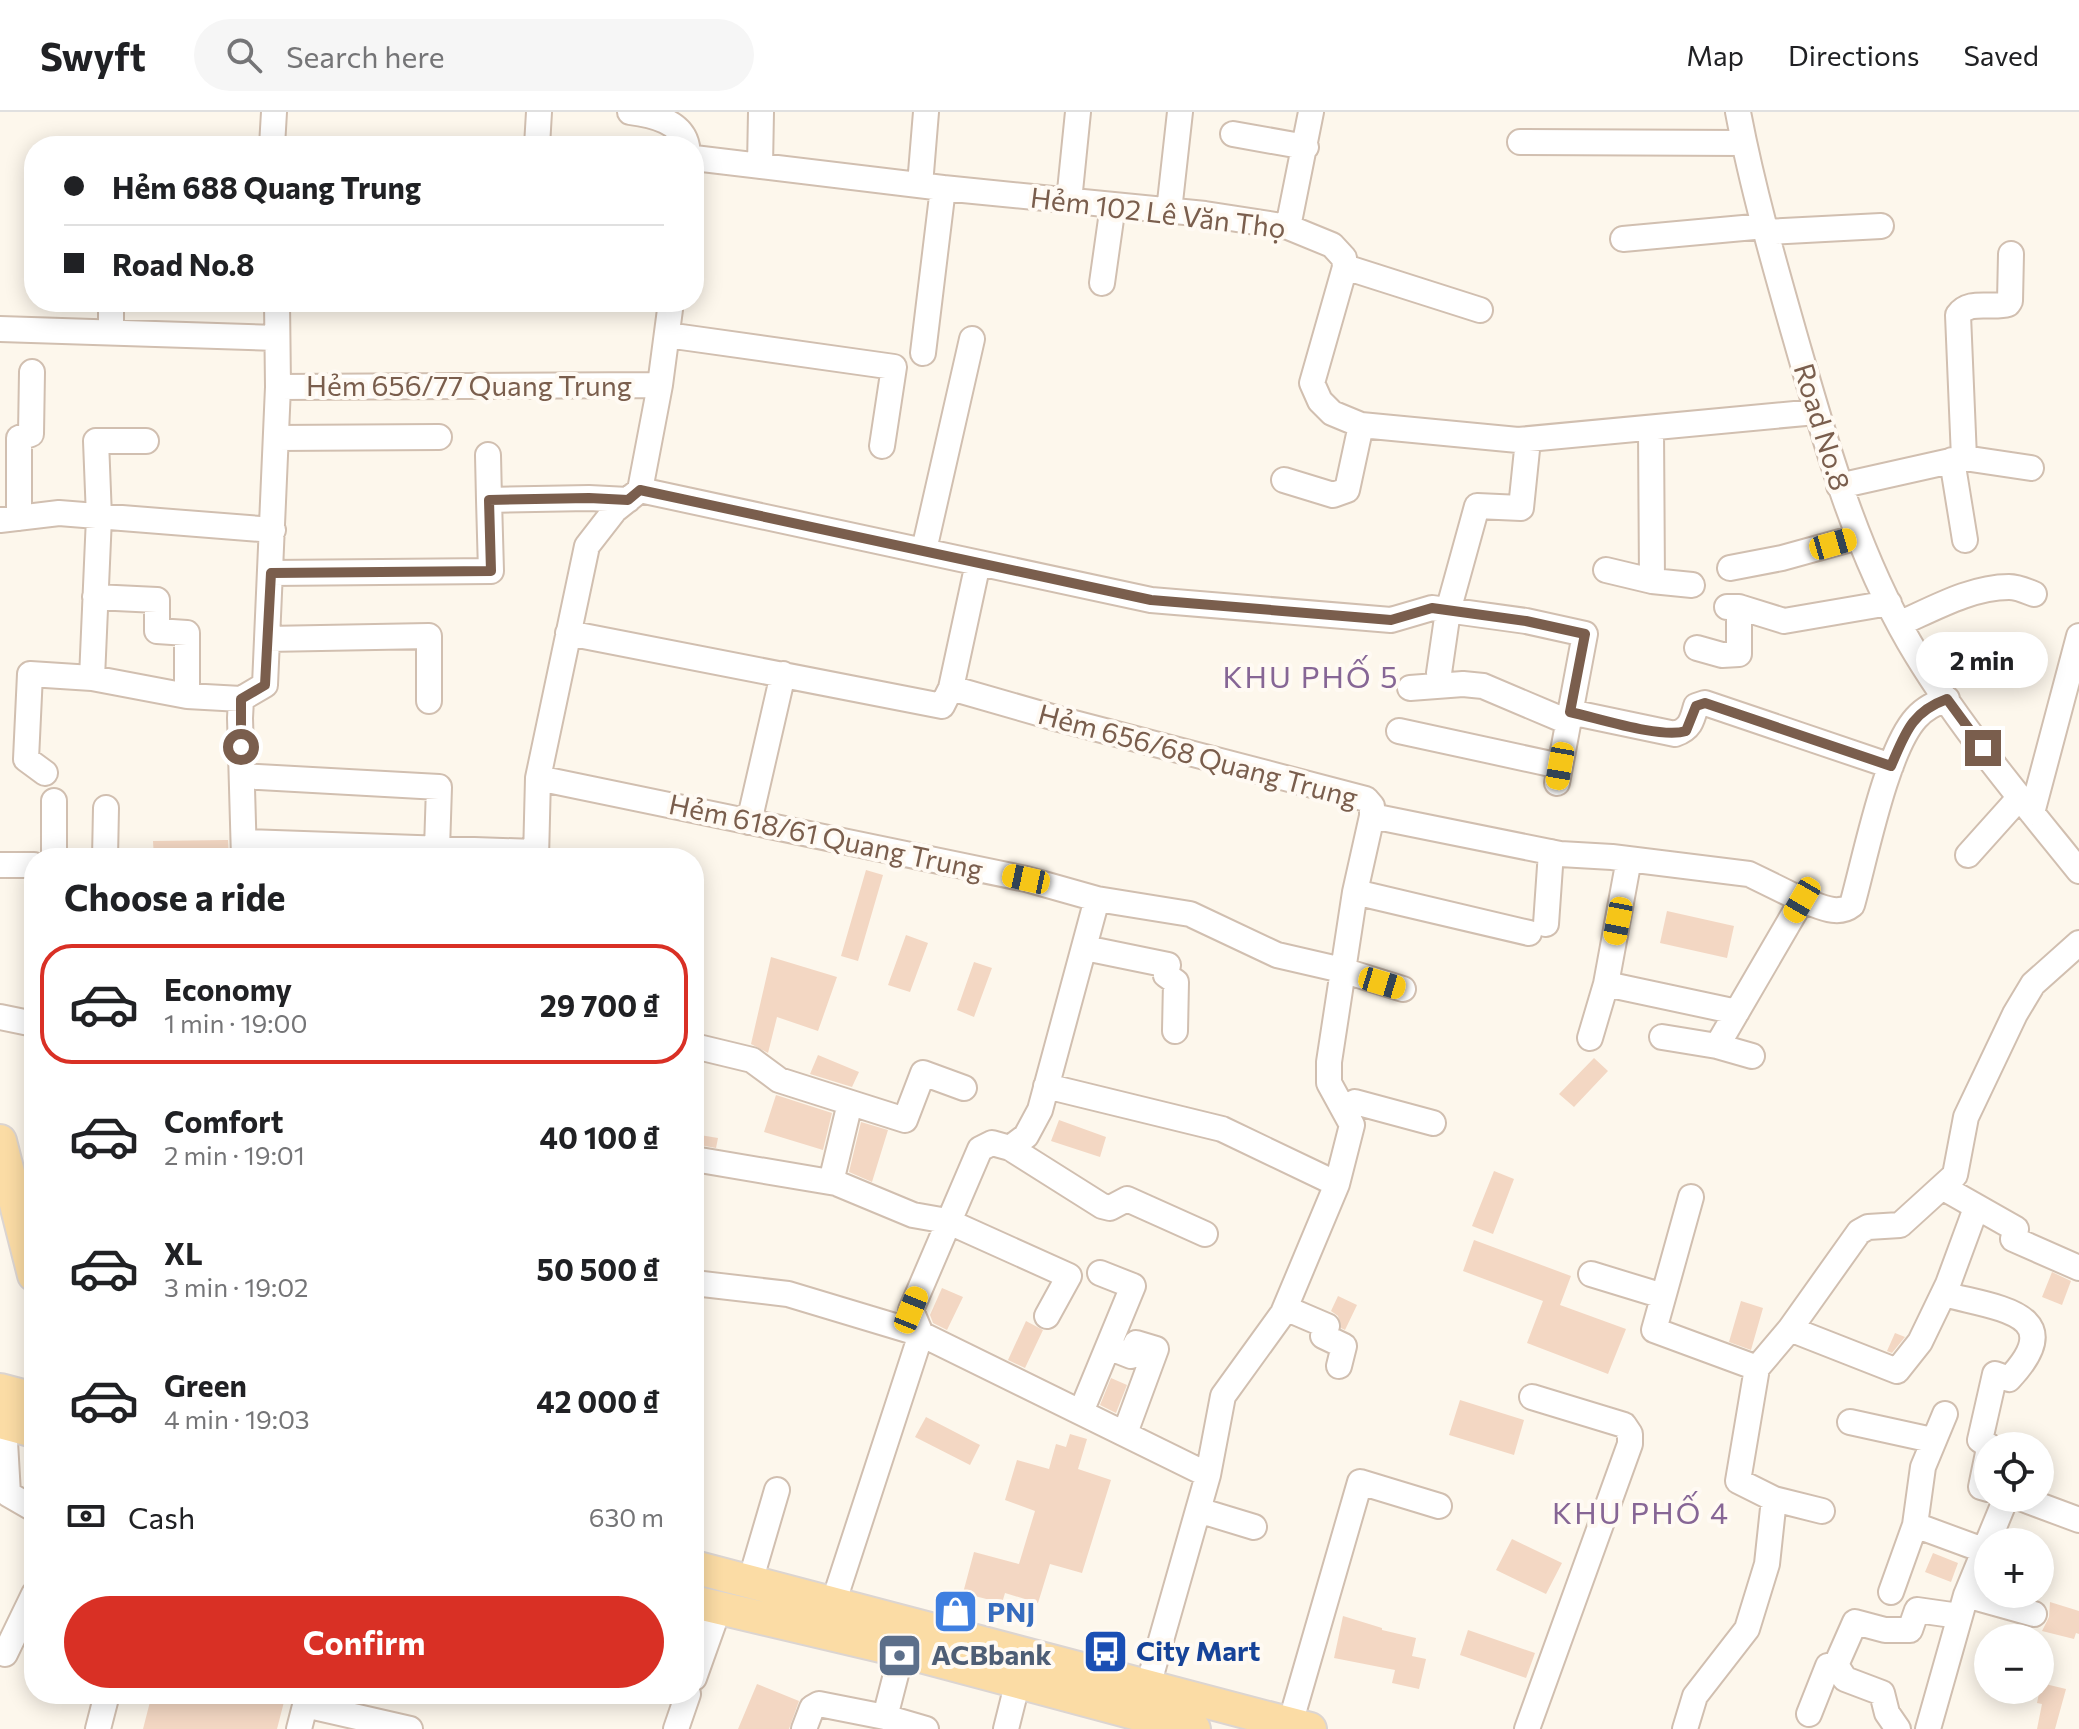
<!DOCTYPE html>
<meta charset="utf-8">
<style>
body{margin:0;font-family:Commissioner,sans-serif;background:#f6f6f6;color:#202124;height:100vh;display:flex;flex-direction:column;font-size:30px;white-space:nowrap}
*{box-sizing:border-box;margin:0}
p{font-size:26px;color:#757577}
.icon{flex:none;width:44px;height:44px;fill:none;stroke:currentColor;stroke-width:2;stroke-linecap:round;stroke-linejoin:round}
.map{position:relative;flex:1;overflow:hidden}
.side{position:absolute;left:24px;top:736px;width:680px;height:856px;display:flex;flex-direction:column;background:#fff;border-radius:32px;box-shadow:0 4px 20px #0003}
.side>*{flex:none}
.guide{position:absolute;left:24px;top:24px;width:680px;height:176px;border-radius:32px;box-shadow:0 4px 20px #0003;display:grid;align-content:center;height:176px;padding:0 40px;background:#fff}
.tools{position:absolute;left:1974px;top:1320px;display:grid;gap:16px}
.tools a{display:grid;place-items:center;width:80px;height:80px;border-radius:50%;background:#fff;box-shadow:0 4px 20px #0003;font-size:40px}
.end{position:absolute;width:36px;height:36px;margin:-18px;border:10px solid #7a5e4d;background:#fff;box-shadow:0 0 0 4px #fff}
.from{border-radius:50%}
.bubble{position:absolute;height:56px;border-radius:28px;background:#fff;box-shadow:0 4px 20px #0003;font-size:26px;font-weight:700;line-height:56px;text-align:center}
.car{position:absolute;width:24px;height:48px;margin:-24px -12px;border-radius:10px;box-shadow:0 0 6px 2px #0007;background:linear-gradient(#f5c518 24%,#345 0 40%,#f5c518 0 76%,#345 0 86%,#f5c518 0)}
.guide b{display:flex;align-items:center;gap:28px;height:76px;font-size:30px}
.guide b+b{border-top:2px solid #e0e0e0}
.guide i{width:20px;height:20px;background:#202124}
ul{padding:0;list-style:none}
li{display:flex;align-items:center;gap:24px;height:120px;margin:0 16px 12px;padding:0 24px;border:4px solid transparent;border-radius:32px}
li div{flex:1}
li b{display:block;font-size:30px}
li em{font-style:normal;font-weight:700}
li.active{border-color:#d93025}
li>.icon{width:72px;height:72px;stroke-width:1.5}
h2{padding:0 40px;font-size:36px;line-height:96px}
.pay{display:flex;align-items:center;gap:20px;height:88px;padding:0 40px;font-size:30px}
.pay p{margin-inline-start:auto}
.primary-button{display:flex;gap:16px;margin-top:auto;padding:16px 40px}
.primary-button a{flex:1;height:92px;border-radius:48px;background:#d93025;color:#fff;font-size:32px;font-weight:700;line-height:92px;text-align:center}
header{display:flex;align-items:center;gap:48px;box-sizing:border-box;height:112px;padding:0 40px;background:#fff;border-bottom:2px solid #e0e0e0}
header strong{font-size:38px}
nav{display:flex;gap:44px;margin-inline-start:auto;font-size:28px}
.search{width:560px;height:72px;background:#f6f6f6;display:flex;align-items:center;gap:20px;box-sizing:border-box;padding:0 28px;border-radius:44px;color:#757577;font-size:30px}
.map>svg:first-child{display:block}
</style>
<header>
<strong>Swyft</strong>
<div class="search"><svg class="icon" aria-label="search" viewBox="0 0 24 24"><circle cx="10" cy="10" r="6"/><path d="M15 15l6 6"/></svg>Search here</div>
<nav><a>Map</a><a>Directions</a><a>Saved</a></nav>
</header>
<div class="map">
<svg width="2079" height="1617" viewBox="0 0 2079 1617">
<rect width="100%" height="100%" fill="#fdf7ec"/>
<path fill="#f3d7c3" d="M 228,728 L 229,746 L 154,746 L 153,729 Z
M 866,758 L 883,763 L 858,849 L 841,844 Z
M 1667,799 L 1734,814 L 1727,846 L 1660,831 Z
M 906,823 L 928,831 L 910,880 L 888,873 Z
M 771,845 L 837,865 L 818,919 L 777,905 L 768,941 L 751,932 Z
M 974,850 L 992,856 L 974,905 L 957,898 Z
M 818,943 L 859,960 L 852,975 L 810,962 Z
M 1594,946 L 1608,959 L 1574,995 L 1559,982 Z
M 776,983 L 832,1001 L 823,1038 L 764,1020 Z
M 1059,1008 L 1106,1025 L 1100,1045 L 1051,1029 Z
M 861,1010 L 888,1018 L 872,1070 L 849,1060 Z
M 694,1022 L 718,1026 L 716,1036 L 694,1032 Z
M 1494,1059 L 1514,1067 L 1493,1122 L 1472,1114 Z
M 1474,1128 L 1571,1164 L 1560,1193 L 1626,1217 L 1608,1262 L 1527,1231 L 1543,1189 L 1463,1159 Z
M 2052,1160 L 2071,1169 L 2062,1193 L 2042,1185 Z
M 942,1176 L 963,1185 L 947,1218 L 933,1211 L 930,1203 Z
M 1338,1184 L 1357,1193 L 1345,1218 L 1341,1216 L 1338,1204 L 1331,1199 Z
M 1741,1189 L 1763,1196 L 1751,1238 L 1729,1230 Z
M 1026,1209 L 1043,1218 L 1025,1256 L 1008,1248 Z
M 1895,1221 L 1905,1225 L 1892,1241 L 1887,1239 Z
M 1111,1266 L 1127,1273 L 1116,1301 L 1100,1293 Z
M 1460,1288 L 1524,1308 L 1514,1343 L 1449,1323 Z
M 926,1305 L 980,1333 L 970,1353 L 915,1325 Z
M 1070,1322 L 1087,1327 L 1078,1357 L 1111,1368 L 1082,1461 L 1050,1452 L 1038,1491 L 1005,1481 L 1002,1491 L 963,1481 L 974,1440 L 1019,1452 L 1035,1399 L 1005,1388 L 1017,1348 L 1049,1357 L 1056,1332 L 1066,1335 Z
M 1512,1427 L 1562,1451 L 1546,1482 L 1496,1458 Z
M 1933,1441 L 1958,1451 L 1951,1470 L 1925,1460 Z
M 2050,1490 L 2079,1499 L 2079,1522 L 2076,1521 L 2074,1527 L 2042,1519 L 2049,1505 Z
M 1343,1504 L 1382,1516 L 1382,1518 L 1416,1526 L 1412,1544 L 1426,1547 L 1419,1577 L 1392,1571 L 1395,1558 L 1334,1546 Z
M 1468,1518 L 1535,1541 L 1526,1566 L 1460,1543 Z
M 2041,1571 L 2066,1577 L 2055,1617 L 2037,1617 L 2042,1592 L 2037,1591 Z
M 757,1572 L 799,1589 L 789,1617 L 738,1617 Z
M 152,1582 L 286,1582 L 277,1617 L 143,1617 Z"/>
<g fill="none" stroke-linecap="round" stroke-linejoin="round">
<defs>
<path id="minor" d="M 630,0 C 652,3 682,9 687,34
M 1738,0 C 1753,79 1776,158 1798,235 C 1827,336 1856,438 1909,530 C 1955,609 2021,687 2079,759
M 1233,22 L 1306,35
M 1520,30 L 1744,31
M 272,34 L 274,0
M 537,34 L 539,0
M 694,46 L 943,76 L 1205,102 L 1288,115 L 1332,133 L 1344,146 L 1345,155 L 1312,271 L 1320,289 L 1332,301 L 1361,313 L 1518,328 L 1816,300
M 760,54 L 761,0
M 920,73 L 926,0
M 1069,89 L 1078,0
M 1169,99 L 1180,0
M 1288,115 L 1311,0
M 1766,120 L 1881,114
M 1623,127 L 1765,114
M 1345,155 L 1480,198
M 1102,171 L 1113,93
M 0,217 L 277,226
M 111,220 L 111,190
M 667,223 L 894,255 L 882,334
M 923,241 L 943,76
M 278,275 L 660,273
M 1651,318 L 1652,469
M 276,326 L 439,325
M 488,343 L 489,388 L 589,386 L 628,388
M 1964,346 L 1958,203 C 1969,187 1991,197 2008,192 L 2010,189 L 2011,142
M 1952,348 L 1965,428
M 1284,368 L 1333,383 L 1347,378 L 1361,313
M 1839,374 L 1964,346 L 2031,356
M 640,378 L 1151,488 L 1391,508 L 1432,496 L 1526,509 L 1585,522 L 1557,671
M 19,406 L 19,326 L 31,322 L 32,260
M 0,408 L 59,401 L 273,418
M 924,438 L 972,227
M 1730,456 L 1782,446 L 1858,425
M 1606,458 L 1652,469 L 1692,473
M 271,461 L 491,459 L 489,388
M 95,485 L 157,488 L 157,519 L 187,521 L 187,584
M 1727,495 L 1739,495 L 1784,509 L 1889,491
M 1899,512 C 1933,497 1971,475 2009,475 C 2018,475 2026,479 2034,482
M 568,521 L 942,594 L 951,576 L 1059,607 L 1366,687 L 1372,694 L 1372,704 L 1355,780 L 1329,950 L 1329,971 L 1352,1013 L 1337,1072 L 1283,1201 L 1223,1284 L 1208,1363 L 1148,1574
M 267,527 L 429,524 L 429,589
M 1697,536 L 1722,543 L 1739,542 L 1739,495
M 1439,561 L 1448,499 L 1477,394 L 1521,396 L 1528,328
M 92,566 L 99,405 L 96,329 L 146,329
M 951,576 L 978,451
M 1410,576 L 1463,572 L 1483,574 L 1568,610
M 1570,600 L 1675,622 C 1690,617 1692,609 1696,594 L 1705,591 L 1891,654
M 1399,619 L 1560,654
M 45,661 L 26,647 L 30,562 L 92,566 L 187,584 L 241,587
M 242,664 L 439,675 L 437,737
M 538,666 L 1026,767 L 1097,787 L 1190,802 L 1277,843 L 1342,858 L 1403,877
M 2032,701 L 2079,524
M 1372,704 L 1560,742 L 1612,745 L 1749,762 L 1802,788 L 1717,934
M 749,710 L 783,562
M 244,730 L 535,740
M 1968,743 L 2020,685
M 54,746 L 54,689
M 105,746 L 106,696
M 244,746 L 240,606 L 241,587 L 265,573 L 278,275 L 277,190
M 536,746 L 538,666 L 587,434 L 615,398 L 640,378 L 660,273 L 671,190
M 1629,747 L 1606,872 L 1737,900
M 0,753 L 34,753
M 1355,780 L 1529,821
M 1802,788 C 1818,793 1837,805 1852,793 C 1865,747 1886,639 1916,606 C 1925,596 1934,592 1947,587
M 1546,812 L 1551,740
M 1085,836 L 1168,853 L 1166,863 L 1176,870 L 1175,919
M 0,905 L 34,912
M 1662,925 L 1717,934 L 1752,944
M 1590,926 L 1606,872
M 694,934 L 752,948 L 779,968 L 905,1008 L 923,961 L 964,976
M 1046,974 L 1222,1017 L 1337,1072
M 1346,999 L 1355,990 L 1433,1011
M 1010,1036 L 1102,1094 L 1110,1096 L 1127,1087 L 1205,1122
M 694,1047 L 836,1071 L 913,1103 L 947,1109 L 1069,1164 L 1047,1204
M 831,1070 L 850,991
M 1942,1075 L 2016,1117 L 2013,1127 L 2079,1156
M 1591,1162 L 1663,1184
M 694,1171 L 788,1182 L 921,1222 L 1208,1363
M 1944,1182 C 1994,1196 2072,1200 2009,1267 L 1995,1262 L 1980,1328 L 1989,1334
M 1285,1196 L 1327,1214 L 1323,1224 L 1344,1234 L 1339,1254
M 1790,1217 L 1897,1259 L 1920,1230 L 1948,1172 L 1976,1096
M 1108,1235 L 1131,1244 L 1136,1231 L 1156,1237 L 1125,1321
M 1757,1256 L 1790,1217 L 1859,1120 L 1868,1115 L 1900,1113 L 1955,1063 L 1966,1005 L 2015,902 L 2033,872 L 2079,831
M 1081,1300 L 1133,1174 L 1100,1161
M 1945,1302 L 1923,1355 L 1915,1413 L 1983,1438
M 1850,1310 L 1932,1328
M 4,1312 L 8,1382 L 34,1397
M 1988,1341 L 1981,1375 L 1988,1377
M 2020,1386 L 2079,1408
M 1774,1387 L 1822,1399
M 1198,1398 L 1254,1415
M 750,1470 L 777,1378
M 1891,1480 L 1915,1413
M 1966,1483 L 2034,1502
M 833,1492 L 921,1222 L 911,1198 L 980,1037 L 992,1031 L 1010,1036 L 1026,1024 L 1040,998 L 1097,787
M 5,1542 L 34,1482
M 1836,1553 L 1845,1567 L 1882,1581 L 1887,1601 L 1898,1617
M 694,1566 L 719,1496
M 305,1593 L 410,1617
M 1809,1602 L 1828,1554 L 1836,1553 L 1855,1510 L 1885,1518 L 1910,1518 L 1917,1498 L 1959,1504
M 885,1605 L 902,1539
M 1290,1612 L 1360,1370 L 1439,1394
M 98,1617 L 107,1582
M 299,1617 L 308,1582
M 676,1617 L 688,1582
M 804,1617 L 812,1596 L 819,1592 L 885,1605 L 926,1617
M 1006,1617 L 1018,1569
M 1527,1617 L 1630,1332 L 1630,1322 L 1624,1313 L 1532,1285
M 1685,1617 L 1695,1584 L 1747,1517 L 1767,1452 L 1774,1387 L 1738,1369 L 1757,1256 L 1654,1218 L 1691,1085
M 1928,1617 L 1966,1483 L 2006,1386"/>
<path id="major" d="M 0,1029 L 34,1163
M 0,1278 L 34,1287
M 0,1310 L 34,1319
M 694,1455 L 1310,1617
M 694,1490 L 902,1539 L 1194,1617"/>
</defs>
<use href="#minor" stroke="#d1bfb0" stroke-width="28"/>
<use href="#major" stroke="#dcd5d1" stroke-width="36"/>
<use href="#minor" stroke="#fff" stroke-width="24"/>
<use href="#major" stroke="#fbdca5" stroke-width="32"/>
</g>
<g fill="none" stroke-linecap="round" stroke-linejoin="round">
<path stroke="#7a5e4d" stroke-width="10" d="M 241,635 L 241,587 L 265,573 L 271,461 L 491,459 L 489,388 L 589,386 L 628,388 L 640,378 L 1151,488 L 1391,508 L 1432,496 L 1526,509 L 1585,522 L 1570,600 C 1598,606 1661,627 1686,619 L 1696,594 L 1705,591 L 1891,654 C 1905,622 1911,600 1947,587 L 1983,636"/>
</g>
<defs>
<symbol id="shop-square" viewBox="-11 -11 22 22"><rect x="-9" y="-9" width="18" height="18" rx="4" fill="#3f7fe0" stroke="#fffaf3"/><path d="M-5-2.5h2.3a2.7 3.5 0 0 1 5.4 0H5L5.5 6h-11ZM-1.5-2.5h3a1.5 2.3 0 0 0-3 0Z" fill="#fff"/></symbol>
<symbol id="bus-square" viewBox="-11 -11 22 22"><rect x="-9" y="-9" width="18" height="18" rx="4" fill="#1a4fb4" stroke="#fffaf3"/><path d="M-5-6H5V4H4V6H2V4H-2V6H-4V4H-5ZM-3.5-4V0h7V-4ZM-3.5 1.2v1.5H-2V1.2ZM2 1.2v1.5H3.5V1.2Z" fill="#fff"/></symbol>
<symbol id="bank-square" viewBox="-11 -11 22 22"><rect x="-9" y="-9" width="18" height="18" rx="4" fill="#5c6f8a" stroke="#fffaf3"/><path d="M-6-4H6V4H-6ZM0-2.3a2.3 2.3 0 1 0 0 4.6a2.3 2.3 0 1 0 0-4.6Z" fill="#fff"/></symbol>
</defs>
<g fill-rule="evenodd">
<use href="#shop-square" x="930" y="1474" width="51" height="51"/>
<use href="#bus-square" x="1080" y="1514" width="51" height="51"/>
<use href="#bank-square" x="874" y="1518" width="51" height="51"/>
</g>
<g text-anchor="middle" stroke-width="8" stroke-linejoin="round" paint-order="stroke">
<g font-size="28" fill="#7a5e4d" stroke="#fffaf3">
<text transform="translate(1158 101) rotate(7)" y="10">Hẻm 102 Lê Văn Thọ</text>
<text x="469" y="284">Hẻm 656/77 Quang Trung</text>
<text transform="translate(1822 315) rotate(73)" y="10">Road No.8</text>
<text transform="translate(1198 644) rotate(15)" y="10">Hẻm 656/68 Quang Trung</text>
<text transform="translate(826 725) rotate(12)" y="10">Hẻm 618/61 Quang Trung</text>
</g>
<g font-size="28" font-weight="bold" fill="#366cbe" stroke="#fffaf3" text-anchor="start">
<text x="987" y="1510">PNJ</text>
</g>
<g font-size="28" font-weight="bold" fill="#164399" stroke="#fffaf3" text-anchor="start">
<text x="1136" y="1549">City Mart</text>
</g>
<g font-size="28" font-weight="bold" fill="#4e5e75" stroke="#fffaf3" text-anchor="start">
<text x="931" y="1553">ACBbank</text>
</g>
<g font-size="30" letter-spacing="2" fill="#866695" stroke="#fffaf3">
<text x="1311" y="576">KHU PHỐ 5</text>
<text x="1641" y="1412">KHU PHỐ 4</text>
</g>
</g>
</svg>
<div class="tools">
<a><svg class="icon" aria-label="locate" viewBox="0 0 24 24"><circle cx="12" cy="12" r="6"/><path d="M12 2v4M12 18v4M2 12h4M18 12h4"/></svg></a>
<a>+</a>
<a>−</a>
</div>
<i class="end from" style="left:241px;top:635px"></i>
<i class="end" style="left:1983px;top:636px"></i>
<div class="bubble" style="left:1916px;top:520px;width:132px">2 min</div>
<i class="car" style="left:1833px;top:432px;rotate:74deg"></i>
<i class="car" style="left:1560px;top:654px;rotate:190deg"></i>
<i class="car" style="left:1026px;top:767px;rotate:282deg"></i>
<i class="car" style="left:1802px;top:788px;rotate:210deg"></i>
<i class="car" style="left:1618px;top:809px;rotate:191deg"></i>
<i class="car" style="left:1382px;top:871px;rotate:107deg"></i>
<i class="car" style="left:911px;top:1198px;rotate:22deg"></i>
<div class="guide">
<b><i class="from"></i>Hẻm 688 Quang Trung</b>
<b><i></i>Road No.8</b>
</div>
<section class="side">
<h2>Choose a ride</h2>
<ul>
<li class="active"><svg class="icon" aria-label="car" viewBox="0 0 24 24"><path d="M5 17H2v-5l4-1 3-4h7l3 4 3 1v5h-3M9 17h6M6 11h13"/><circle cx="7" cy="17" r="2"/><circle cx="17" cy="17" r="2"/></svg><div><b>Economy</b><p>1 min · 19:00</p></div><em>29 700 ₫</em></li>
<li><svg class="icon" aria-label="car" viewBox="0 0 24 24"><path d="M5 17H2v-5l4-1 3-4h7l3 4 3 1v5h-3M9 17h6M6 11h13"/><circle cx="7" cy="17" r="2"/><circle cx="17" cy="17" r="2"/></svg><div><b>Comfort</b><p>2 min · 19:01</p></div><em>40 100 ₫</em></li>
<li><svg class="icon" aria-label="car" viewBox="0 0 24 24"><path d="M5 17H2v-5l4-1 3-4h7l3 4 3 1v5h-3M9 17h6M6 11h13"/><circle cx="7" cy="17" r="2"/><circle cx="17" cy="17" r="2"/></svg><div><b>XL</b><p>3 min · 19:02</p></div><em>50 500 ₫</em></li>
<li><svg class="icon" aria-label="car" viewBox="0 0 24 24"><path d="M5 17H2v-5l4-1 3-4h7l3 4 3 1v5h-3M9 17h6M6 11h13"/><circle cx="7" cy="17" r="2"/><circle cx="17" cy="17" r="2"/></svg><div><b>Green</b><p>4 min · 19:03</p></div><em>42 000 ₫</em></li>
</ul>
<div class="pay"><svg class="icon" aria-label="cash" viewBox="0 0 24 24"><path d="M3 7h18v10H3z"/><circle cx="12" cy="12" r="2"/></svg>Cash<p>630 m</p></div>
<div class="primary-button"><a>Confirm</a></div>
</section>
</div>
